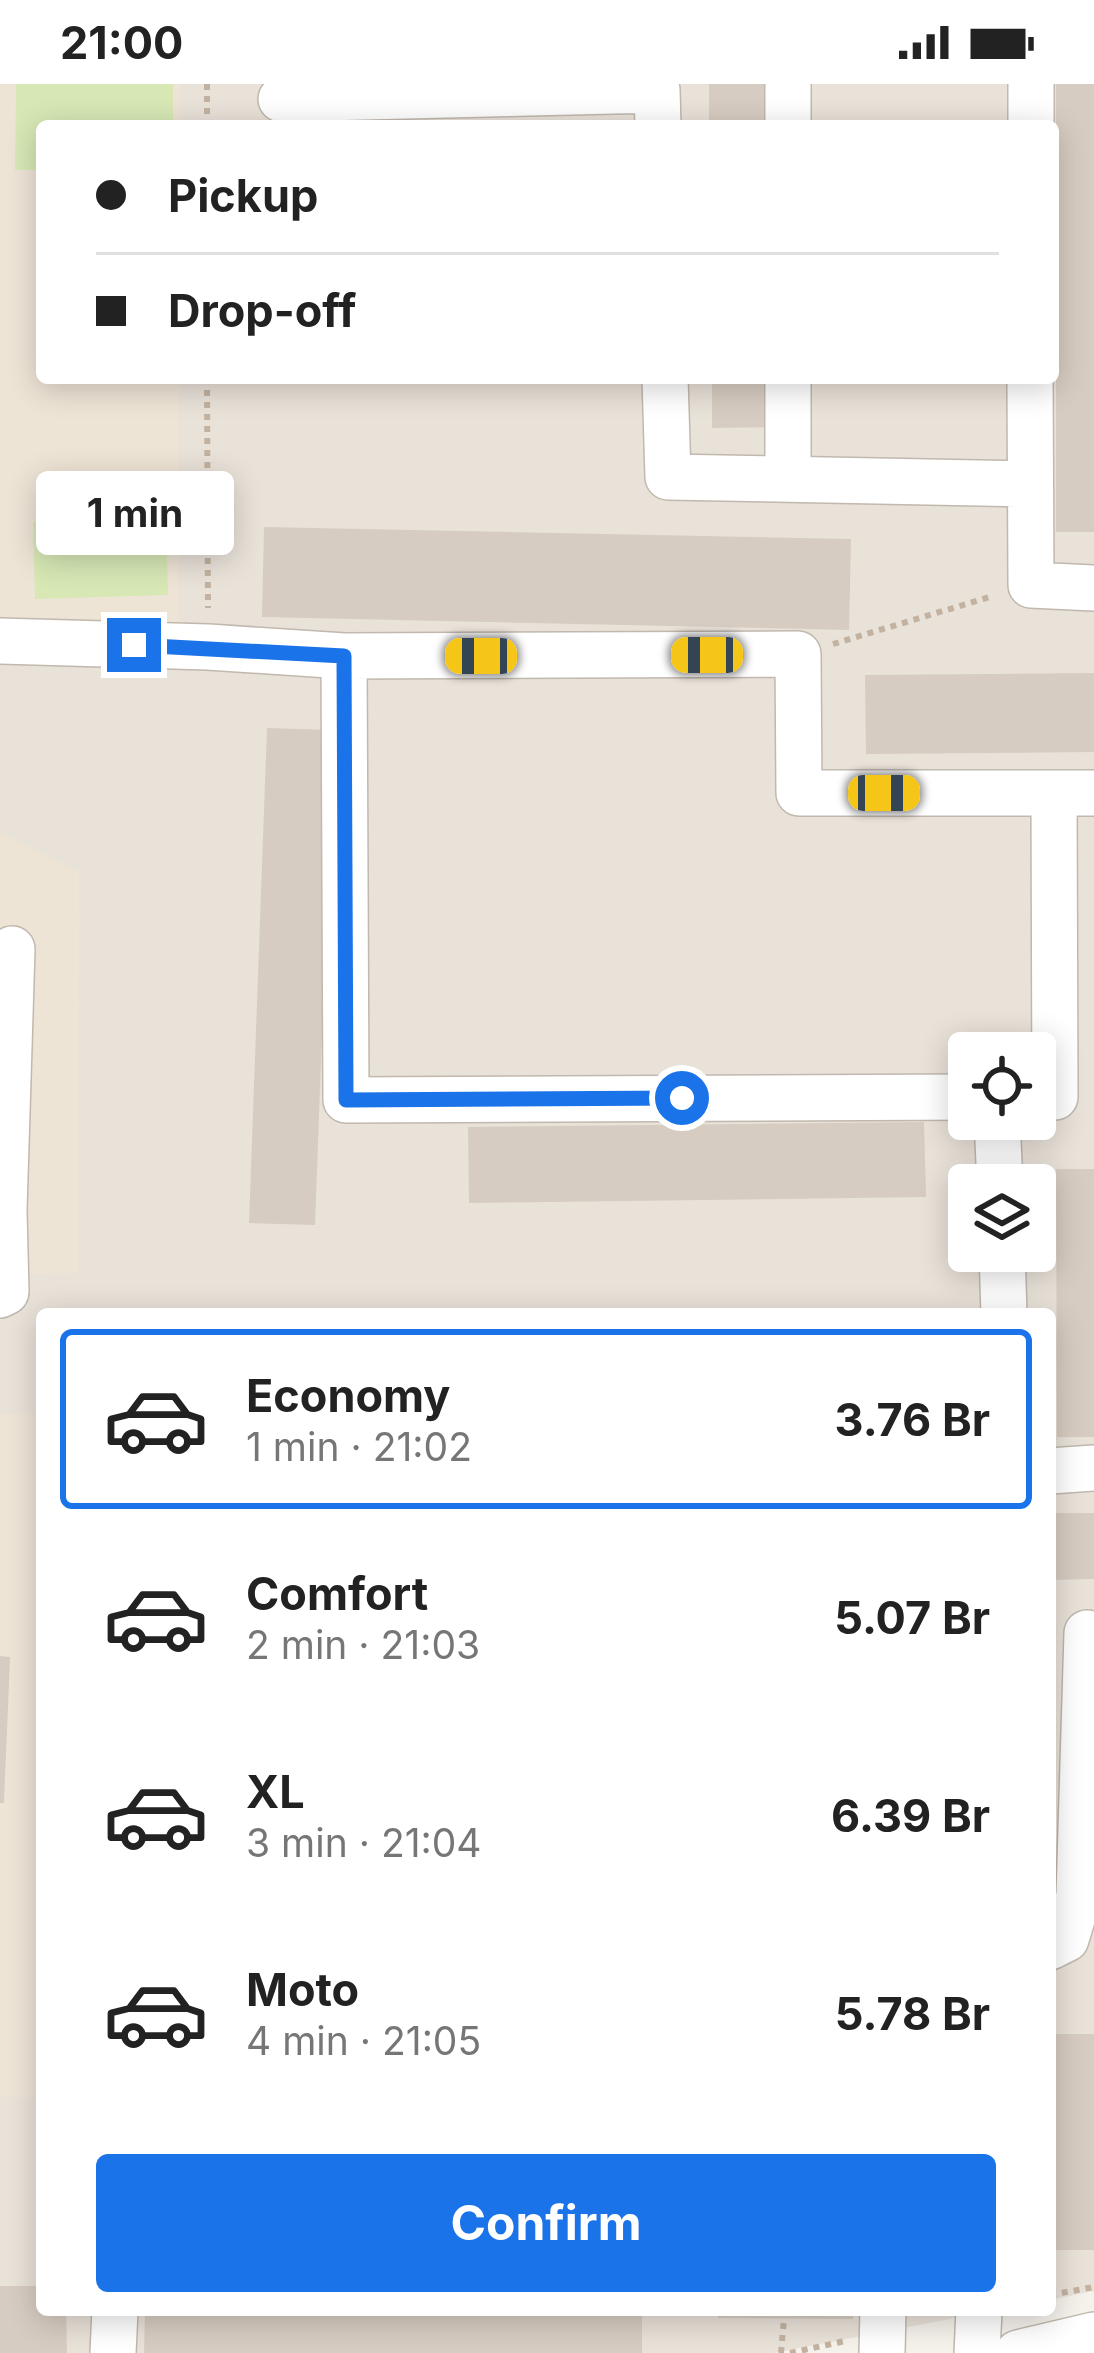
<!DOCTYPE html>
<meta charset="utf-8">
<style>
body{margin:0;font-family:Inter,sans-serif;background:#f6f6f6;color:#222;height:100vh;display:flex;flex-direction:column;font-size:45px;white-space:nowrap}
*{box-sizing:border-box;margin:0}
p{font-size:39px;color:#767676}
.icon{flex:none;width:66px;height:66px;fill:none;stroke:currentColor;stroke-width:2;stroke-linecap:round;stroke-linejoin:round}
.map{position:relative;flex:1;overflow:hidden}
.sheet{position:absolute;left:36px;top:1224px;width:1020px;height:1008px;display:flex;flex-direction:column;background:#fff;border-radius:12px;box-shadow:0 6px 30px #0003}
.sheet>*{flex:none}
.guide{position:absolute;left:36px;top:36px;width:1023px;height:264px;border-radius:12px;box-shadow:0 6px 30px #0003;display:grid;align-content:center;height:264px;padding:0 60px;background:#fff}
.fabs{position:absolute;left:948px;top:948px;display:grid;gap:24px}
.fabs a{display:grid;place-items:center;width:108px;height:108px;border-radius:12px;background:#fff;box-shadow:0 6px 30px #0003;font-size:60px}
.end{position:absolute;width:54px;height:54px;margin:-27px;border:15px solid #1a73e8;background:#fff;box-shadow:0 0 0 6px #fff}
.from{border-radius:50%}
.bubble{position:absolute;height:84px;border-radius:12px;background:#fff;box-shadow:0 6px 30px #0003;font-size:39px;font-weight:700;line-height:84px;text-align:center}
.car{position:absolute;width:36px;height:72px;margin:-36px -18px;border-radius:15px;box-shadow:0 0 9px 3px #0007;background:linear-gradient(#f5c518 24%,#345 0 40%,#f5c518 0 76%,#345 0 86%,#f5c518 0)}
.guide b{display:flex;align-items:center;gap:42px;height:114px;font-size:45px}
.guide b+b{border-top:3px solid #e0e0e0}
.guide i{width:30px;height:30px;background:#222}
ul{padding:21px 0 0;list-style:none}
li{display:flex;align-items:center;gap:36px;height:180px;margin:0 24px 18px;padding:0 36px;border:6px solid transparent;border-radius:12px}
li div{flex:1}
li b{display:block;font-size:45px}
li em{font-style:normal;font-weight:700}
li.active{border-color:#1a73e8}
li>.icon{width:108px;height:108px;stroke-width:1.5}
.button{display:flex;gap:24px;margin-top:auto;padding:24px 60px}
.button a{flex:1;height:138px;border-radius:12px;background:#1a73e8;color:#fff;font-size:48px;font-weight:700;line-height:138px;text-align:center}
.status{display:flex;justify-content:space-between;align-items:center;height:84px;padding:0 60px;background:#fff;direction:ltr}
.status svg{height:33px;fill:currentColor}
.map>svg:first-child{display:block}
</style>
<div class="status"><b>21:00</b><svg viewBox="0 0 49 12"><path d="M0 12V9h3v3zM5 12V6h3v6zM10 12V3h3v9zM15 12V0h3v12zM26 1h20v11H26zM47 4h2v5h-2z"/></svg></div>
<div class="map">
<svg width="1094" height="2269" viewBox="0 0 1094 2269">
<rect width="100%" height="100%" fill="#f5f1eb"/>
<path fill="#e9e2d9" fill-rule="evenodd" d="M 0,0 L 1094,0 L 1094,2207 L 1050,2216 L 1050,1230 L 42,1230 L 42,2226 L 997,2226 L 773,2269 L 0,2269 ZM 42,42 L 1053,42 L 1053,294 L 42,294 ZM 969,969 L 1035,969 L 1035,1035 L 969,1035 ZM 969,1101 L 1035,1101 L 1035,1167 L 969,1167 Z"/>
<path fill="#eee4d6" d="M 0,0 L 180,0 L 180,42 L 42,42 L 42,294 L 179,294 L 179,562 L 0,577 Z
M 0,748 L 79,788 L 78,1189 L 0,1191 Z
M 0,1330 L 42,1331 L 42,2013 L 0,2013 Z"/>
<path fill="#d7e8b5" d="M 16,0 L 173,0 L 173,42 L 42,42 L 42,86 L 15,86 Z
M 166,434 L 168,511 L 35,515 L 33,438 Z"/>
<path fill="#d7ccc1" d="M 709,0 L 777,0 L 777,42 L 709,42 Z
M 1056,0 L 1094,0 L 1094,448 L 1056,448 Z
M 712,294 L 780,294 L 781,343 L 712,344 Z
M 264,443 L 851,455 L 849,546 L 262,533 Z
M 1094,589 L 1094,668 L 866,670 L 865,591 Z
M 267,644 L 333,646 L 315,1141 L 249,1139 Z
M 924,1038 L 926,1113 L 469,1119 L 468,1043 Z
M 1056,1085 L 1094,1085 L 1094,1353 L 1057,1353 Z
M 1050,1429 L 1094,1429 L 1094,1495 L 1050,1496 Z
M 0,1572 L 10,1573 L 4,1719 L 0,1719 Z
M 1050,1950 L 1094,1950 L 1094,2166 L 1050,2166 Z
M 0,2202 L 42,2202 L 42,2226 L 66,2226 L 67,2269 L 0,2269 Z
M 145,2226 L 642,2226 L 642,2269 L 144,2269 Z
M 718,2226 L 853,2226 L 853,2235 L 718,2234 Z"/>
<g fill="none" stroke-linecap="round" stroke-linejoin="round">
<defs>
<path id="minor" d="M 788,0 L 788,42
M 281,15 L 657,6 L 658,42
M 1031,42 L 1031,0
M 665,294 L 668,393 L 1030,400
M 788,294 L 788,395
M 1030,294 L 1031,501 L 1094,504
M 0,557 L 208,563 L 344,572
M 969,1013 L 346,1016 L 344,572 L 798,570 L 799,709 L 1094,709
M 1035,1013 L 1055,1013 L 1054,709
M 997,1035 L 1000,1101
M 0,1129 L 4,1126 L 12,865
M 1002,1167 L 1004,1230
M 0,1211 L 6,1208 L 4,1126
M 1050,1387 L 1094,1384
M 1050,1863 L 1066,1855 L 1079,1812 L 1087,1549
M 113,2269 L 115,2226
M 882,2269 L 883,2226
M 977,2269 L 979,2226
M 1018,2269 L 1094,2251"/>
</defs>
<use href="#minor" stroke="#c1b8ae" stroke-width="48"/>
<path stroke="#c3b29f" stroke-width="6" stroke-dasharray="6 6" stroke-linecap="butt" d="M 207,0 L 207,42
M 207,294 L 208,524
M 833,560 L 993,512
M 1050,2211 L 1094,2203
M 781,2269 L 784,2235
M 790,2269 L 845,2257"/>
<use href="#minor" stroke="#fff" stroke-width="45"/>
</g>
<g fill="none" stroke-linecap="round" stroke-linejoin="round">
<path stroke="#1a73e8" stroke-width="15" d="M 134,561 L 344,572 L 346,1016 L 682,1014"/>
</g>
</svg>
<div class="fabs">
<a><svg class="icon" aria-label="locate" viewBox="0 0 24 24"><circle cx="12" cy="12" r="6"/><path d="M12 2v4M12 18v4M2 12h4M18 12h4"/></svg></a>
<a><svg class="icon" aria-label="layers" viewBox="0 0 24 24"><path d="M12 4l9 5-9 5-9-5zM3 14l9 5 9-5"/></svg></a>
</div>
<i class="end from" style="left:682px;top:1014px"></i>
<i class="end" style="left:134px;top:561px"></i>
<div class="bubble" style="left:36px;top:387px;width:198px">1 min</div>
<i class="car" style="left:707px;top:571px;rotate:270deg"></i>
<i class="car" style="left:481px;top:572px;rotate:270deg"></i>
<i class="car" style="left:884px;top:709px;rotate:90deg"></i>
<div class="guide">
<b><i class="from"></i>Pickup</b>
<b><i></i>Drop-off</b>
</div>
<section class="sheet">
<ul>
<li class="active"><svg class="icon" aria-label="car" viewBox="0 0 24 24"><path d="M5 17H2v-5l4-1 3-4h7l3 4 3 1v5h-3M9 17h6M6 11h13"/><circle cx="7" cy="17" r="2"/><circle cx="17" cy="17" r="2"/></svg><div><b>Economy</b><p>1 min · 21:02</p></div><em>3.76 Br</em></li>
<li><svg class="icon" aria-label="car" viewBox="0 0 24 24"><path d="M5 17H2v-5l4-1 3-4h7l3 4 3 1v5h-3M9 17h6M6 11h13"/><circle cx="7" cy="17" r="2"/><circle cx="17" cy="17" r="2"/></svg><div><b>Comfort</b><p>2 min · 21:03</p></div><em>5.07 Br</em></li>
<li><svg class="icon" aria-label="car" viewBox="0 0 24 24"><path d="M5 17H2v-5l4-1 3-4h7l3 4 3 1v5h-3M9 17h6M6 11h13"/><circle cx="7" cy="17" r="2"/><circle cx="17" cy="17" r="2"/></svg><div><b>XL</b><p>3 min · 21:04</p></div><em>6.39 Br</em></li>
<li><svg class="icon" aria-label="car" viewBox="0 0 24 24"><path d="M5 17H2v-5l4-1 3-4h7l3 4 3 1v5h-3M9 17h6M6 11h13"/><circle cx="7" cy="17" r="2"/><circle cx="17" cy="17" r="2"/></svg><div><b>Moto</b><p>4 min · 21:05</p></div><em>5.78 Br</em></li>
</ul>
<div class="button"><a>Confirm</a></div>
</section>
</div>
